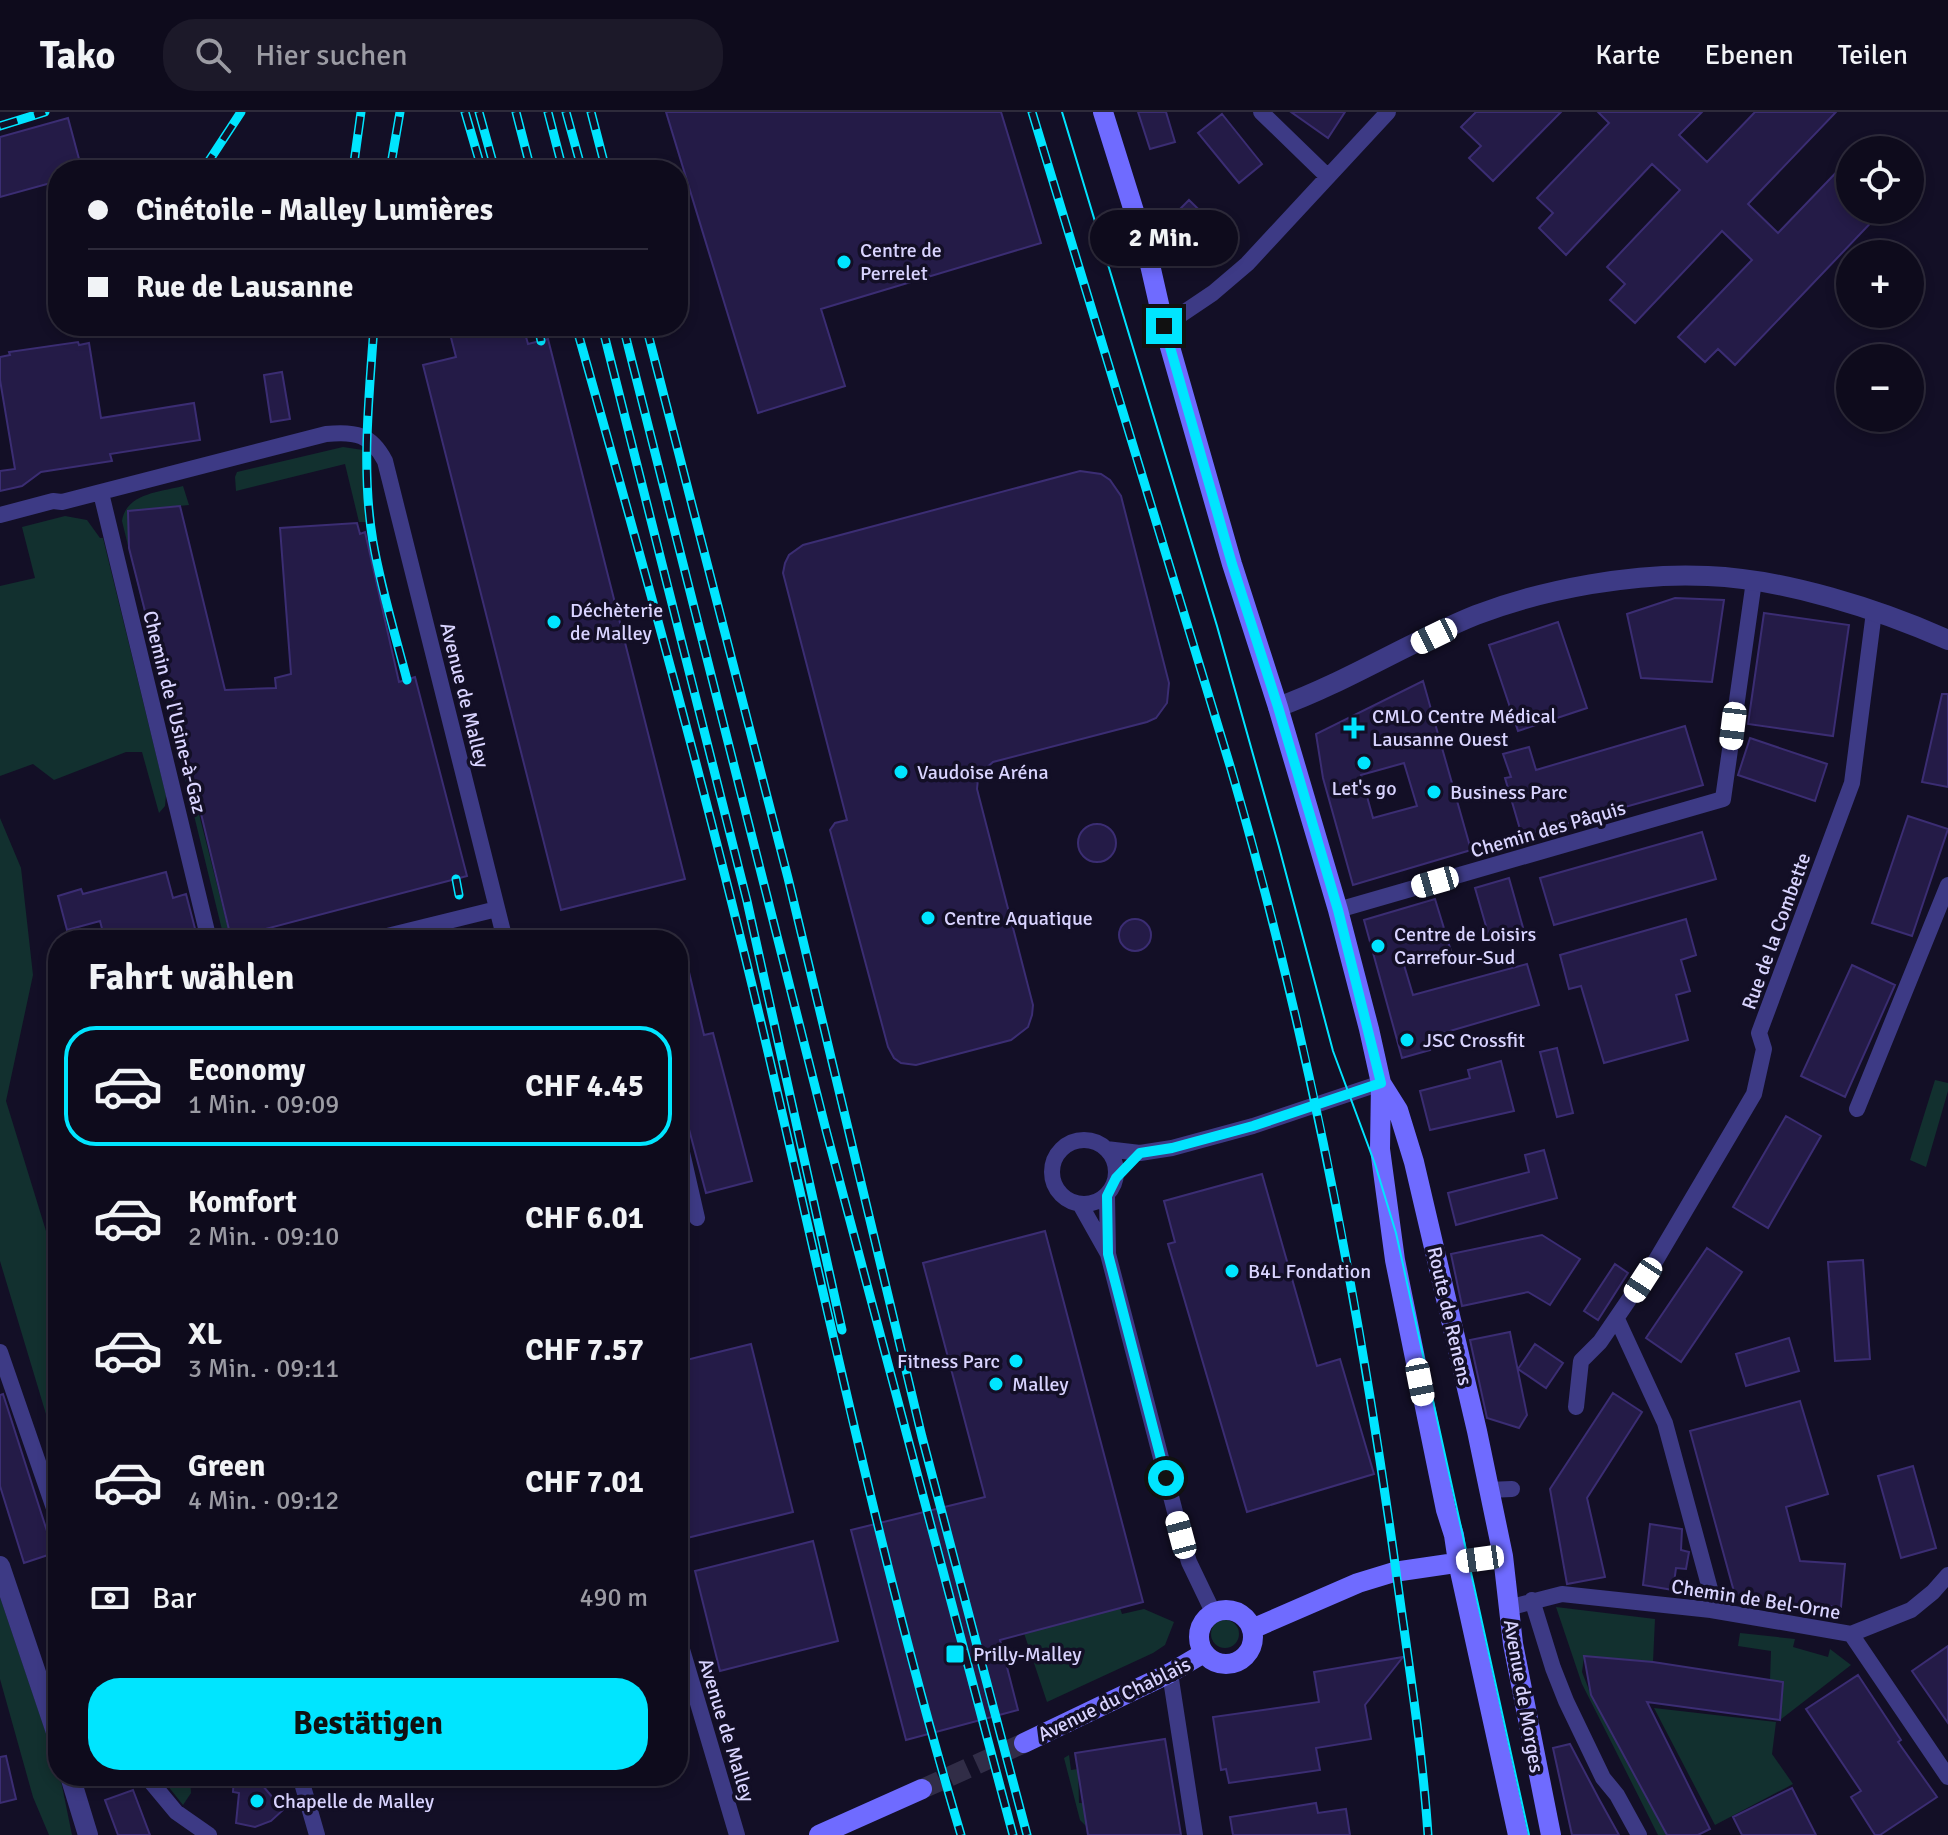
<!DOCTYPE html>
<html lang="de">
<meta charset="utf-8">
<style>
body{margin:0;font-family:Signika,sans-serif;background:#1c1929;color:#f1f3f6;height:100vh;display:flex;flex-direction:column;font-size:30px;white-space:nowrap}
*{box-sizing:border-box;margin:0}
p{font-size:26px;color:#9b9ba3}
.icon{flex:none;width:44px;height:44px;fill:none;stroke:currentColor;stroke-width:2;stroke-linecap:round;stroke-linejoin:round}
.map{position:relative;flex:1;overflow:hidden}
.side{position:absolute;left:48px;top:818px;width:640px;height:856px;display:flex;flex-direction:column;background:#0e0b1c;border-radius:32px;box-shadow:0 4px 12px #0003,0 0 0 2px #2e2b3b}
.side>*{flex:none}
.hud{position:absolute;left:48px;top:48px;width:640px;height:176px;border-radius:32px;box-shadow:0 4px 12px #0003,0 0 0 2px #2e2b3b;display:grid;align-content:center;height:176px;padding:0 40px;background:#0e0b1c}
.controls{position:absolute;left:1836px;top:24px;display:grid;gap:16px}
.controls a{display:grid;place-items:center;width:88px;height:88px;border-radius:50%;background:#0e0b1c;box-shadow:0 4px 12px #0003,0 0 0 2px #2e2b3b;font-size:40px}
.end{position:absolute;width:36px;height:36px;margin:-18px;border:10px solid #00e5ff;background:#111;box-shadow:0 0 0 4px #111}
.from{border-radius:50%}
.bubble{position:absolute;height:56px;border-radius:28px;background:#0e0b1c;box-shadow:0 4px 12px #0003,0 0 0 2px #2e2b3b;font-size:26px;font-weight:700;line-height:56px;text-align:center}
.car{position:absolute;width:24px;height:48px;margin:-24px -12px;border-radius:10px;box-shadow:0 0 6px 2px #0007;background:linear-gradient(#fff 24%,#345 0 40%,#fff 0 76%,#345 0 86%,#fff 0)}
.hud b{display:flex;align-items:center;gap:28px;height:76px;font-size:30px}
.hud b+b{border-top:2px solid #2e2b3b}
.hud i{width:20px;height:20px;background:#f1f3f6}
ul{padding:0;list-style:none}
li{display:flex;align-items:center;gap:24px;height:120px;margin:0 16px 12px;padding:0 24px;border:4px solid transparent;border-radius:32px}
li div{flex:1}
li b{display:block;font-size:30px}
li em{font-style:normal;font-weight:700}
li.current{border-color:#00e5ff}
li>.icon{width:72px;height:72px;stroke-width:1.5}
h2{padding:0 40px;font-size:36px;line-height:96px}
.pay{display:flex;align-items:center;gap:20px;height:88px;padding:0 40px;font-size:30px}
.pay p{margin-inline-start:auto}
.cta{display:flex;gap:16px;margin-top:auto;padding:16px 40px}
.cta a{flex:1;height:92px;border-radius:32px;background:#00e5ff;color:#111;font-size:32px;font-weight:700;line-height:92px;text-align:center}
header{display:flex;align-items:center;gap:48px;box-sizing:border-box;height:112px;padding:0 40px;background:#0e0b1c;border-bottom:2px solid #2e2b3b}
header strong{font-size:38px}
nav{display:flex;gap:44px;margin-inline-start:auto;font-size:28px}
.search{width:560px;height:72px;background:#1c1929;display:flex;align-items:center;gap:20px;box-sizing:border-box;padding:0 28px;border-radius:32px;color:#9b9ba3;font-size:30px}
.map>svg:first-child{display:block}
</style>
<header>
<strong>Tako</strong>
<div class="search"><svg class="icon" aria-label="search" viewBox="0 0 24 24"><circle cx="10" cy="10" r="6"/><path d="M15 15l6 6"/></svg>Hier suchen</div>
<nav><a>Karte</a><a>Ebenen</a><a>Teilen</a></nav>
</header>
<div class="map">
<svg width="1948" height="1723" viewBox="0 0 1948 1723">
<rect width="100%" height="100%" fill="#130f26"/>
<path fill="#12302f" d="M 343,335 L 363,338 L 366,410 L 359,410 L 345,352 L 236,379 L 235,365 L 237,360 Z
M 183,374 L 189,393 L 128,399 L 129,436 L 165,577 L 171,577 L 176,597 L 173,598 L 175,608 L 178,607 L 183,639 L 231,828 L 224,826 L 122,409 C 126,381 161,380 183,374 Z
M 65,404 L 87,408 L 100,426 L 103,426 L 166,683 L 165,694 L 159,701 L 142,640 L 126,640 L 54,668 L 33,652 L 0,664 L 0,474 L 35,466 L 22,415 Z
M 0,706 L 21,756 L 33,863 L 6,989 L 58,1158 L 58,1342 L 0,1149 Z
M 1935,968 L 1948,971 L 1948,979 L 1926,1055 L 1910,1048 Z
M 0,1485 L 58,1656 L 58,1664 L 60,1664 L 72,1723 L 49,1723 L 33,1685 L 0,1567 Z
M 1556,1495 L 1655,1507 L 1653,1550 L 1584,1545 L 1582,1560 L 1591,1583 L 1667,1723 L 1658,1723 L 1582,1572 Z
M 1120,1496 L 1122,1502 L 1144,1497 L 1174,1510 L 1165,1533 L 1153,1541 L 1047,1590 L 1024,1521 Z
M1211 1522a14 14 0 1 1 28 0a14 14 0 1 1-28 0Z
M 1740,1521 L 1795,1527 L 1793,1535 L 1828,1545 L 1830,1537 L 1851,1553 L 1780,1608 L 1783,1571 L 1770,1568 L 1771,1539 L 1738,1534 Z
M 1654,1596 L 1776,1610 L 1772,1642 L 1793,1672 L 1715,1713 Z
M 1069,1643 L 1071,1658 L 1078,1657 L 1079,1691 L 1083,1691 L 1087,1715 L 1080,1708 L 1064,1646 Z
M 160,1664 L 193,1664 L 190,1665 L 191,1681 L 183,1693 Z"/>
<path fill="#241b47" stroke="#3b2d73" stroke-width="2" fill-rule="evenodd" d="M 666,0 L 1001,0 L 1041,131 L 821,197 L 845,274 L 758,301 Z
M 1138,0 L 1166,0 L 1175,30 L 1150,37 Z
M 1291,0 L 1345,0 L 1328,26 Z
M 1476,0 L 1561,0 L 1493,69 L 1469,46 L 1481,34 L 1461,15 Z
M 1598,0 L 1702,0 L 1679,23 L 1707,50 L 1755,0 L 1836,0 L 1748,92 L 1778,121 L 1850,46 L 1850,98 L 1883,98 L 1735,253 L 1718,237 L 1705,250 L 1678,225 L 1752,148 L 1722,119 L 1635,211 L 1610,188 L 1625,172 L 1607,155 L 1680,78 L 1652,52 L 1566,143 L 1539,116 L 1553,101 L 1537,86 L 1609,11 Z
M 1222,2 L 1262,52 L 1239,71 L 1198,21 Z
M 68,6 L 82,58 L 58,58 L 58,69 L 0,85 L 0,25 Z
M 1189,88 L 1234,132 L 1215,153 L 1169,108 Z
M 448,214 L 523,214 L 528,232 L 548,227 L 685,767 L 561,798 L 423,253 L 456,245 Z
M 78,230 L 79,233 L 89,231 L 101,306 L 194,291 L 200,328 L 110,342 L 112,349 L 41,360 L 22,374 L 0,379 L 0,359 L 15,357 L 0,268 L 0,245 L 10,243 L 9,240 Z
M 282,260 L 290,307 L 271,310 L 264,263 Z
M 1080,359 L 1101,362 L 1110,368 L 1121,384 L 1169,571 L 1167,591 L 1156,606 L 1147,610 L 993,650 L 985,657 L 978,667 L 977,677 L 1033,893 L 1032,903 L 1028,915 L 1011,928 L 916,953 L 901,951 L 894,946 L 888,935 L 830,718 L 835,711 L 847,708 L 783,461 L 785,451 L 789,443 L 803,433 Z
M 180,394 L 225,578 L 276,576 L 275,566 L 291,562 L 280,416 L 357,411 L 360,422 L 365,420 L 399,570 L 415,565 L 467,764 L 231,826 L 171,577 L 165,578 L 129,436 L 128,399 Z
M 1675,486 L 1724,488 L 1712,570 L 1641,566 L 1627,502 Z
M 1764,501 L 1849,513 L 1833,624 L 1748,612 Z
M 1558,510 L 1587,596 L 1518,619 L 1489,533 Z
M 1423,569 L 1471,738 L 1353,773 L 1323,666 L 1316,622 ZM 1404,651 L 1417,694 L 1373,706 L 1361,663 Z
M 1942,582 L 1948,582 L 1948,675 L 1922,670 Z
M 1685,614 L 1703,673 L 1522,724 L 1505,666 L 1511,665 L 1503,642 L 1529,635 L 1536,658 Z
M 1750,626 L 1827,652 L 1815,689 L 1738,663 Z
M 1908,704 L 1948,717 L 1912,824 L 1872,811 Z
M1078 731a19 19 0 1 1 38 0a19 19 0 1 1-38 0Z
M 1702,720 L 1716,767 L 1554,813 L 1540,766 Z
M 166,760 L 173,786 L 186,782 L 198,828 L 105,828 L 100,809 L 67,818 L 58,784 L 81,777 L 83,782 Z
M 1509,766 L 1524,819 L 1490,828 L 1475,776 Z
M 1435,787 L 1451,839 L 1404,853 L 1413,883 L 1527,852 L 1539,893 L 1426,926 L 1430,938 L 1402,946 L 1364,808 Z
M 1686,807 L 1696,843 L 1681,848 L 1690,879 L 1676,883 L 1688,928 L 1604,951 L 1581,874 L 1569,877 L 1560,843 Z
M1119 823a16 16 0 1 1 32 0a16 16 0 1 1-32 0Z
M 684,839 L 704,923 L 713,921 L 752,1069 L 706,1081 L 678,976 L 678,840 Z
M 1852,853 L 1895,873 L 1845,985 L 1801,964 Z
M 1557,936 L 1573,1001 L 1557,1005 L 1540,940 Z
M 1501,949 L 1514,999 L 1430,1018 L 1420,979 L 1470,966 L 1468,958 Z
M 1786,1004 L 1821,1024 L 1768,1116 L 1733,1095 Z
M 1544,1038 L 1557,1086 L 1456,1113 L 1448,1081 L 1529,1060 L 1525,1043 Z
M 1262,1062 L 1317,1254 L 1340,1247 L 1374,1362 L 1247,1400 L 1168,1132 L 1175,1130 L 1164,1089 Z
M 1045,1119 L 1143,1490 L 1000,1528 L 1018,1598 L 906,1628 L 851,1418 L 985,1385 L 923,1151 Z
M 1542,1123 L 1580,1147 L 1550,1193 L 1528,1180 L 1462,1194 L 1451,1142 Z
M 1707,1136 L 1742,1160 L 1681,1250 L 1646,1226 Z
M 1863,1148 L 1870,1247 L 1835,1249 L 1828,1150 Z
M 1615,1152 L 1628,1161 L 1598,1208 L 1584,1199 Z
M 1510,1220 L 1527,1303 L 1519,1316 L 1487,1306 L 1470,1228 Z
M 1789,1226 L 1799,1259 L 1746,1274 L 1736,1242 Z
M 751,1232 L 793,1400 L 687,1426 L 678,1390 L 678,1250 Z
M 1535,1232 L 1563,1251 L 1546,1276 L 1518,1257 Z
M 1613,1281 L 1642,1300 L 1587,1386 L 1605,1465 L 1567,1472 L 1550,1377 Z
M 3,1282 L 54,1441 L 24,1451 L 0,1374 L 0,1283 Z
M 1800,1289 L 1828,1382 L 1786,1395 L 1800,1449 L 1845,1452 L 1841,1495 L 1736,1487 L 1690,1319 Z
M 1913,1354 L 1936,1436 L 1901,1446 L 1878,1364 Z
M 1650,1412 L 1682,1417 L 1681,1438 L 1689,1440 L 1686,1457 L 1676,1456 L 1673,1478 L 1643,1473 Z
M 813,1429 L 838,1529 L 720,1559 L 695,1459 Z
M 1948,1534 L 1948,1611 L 1912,1559 Z
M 1584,1544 L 1653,1550 L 1783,1570 L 1780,1608 L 1647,1590 L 1710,1717 L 1698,1723 L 1667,1723 L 1591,1583 Z
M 1403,1545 L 1365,1593 L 1371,1627 L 1316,1636 L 1320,1658 L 1229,1671 L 1226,1657 L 1221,1658 L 1213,1605 L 1319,1590 L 1314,1560 Z
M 1858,1563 L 1901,1628 L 1898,1630 L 1937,1685 L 1880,1723 L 1875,1723 L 1851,1685 L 1861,1679 L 1806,1597 Z
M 1165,1627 L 1181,1723 L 1088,1723 L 1075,1641 Z
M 1570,1632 L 1599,1687 L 1619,1723 L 1572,1723 L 1553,1636 Z
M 6,1644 L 16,1687 L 0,1691 L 0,1645 Z
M 234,1664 L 273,1664 L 263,1674 L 283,1698 L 271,1709 L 255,1715 L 236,1711 L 239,1681 L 233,1680 Z
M 1792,1676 L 1816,1723 L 1742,1723 L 1733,1705 Z
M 133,1678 L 150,1723 L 118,1723 L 105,1688 Z
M 1316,1691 L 1318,1701 L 1346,1697 L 1350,1723 L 1233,1723 L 1230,1705 Z"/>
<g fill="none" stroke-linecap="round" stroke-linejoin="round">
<path stroke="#312d47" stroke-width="20" stroke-dasharray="20 10" stroke-linecap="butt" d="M 922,1677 L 1024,1631"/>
<path stroke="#3d3a85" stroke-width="16" d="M 1261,0 L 1327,64
M 1164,214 L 1213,181 L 1247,152 L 1388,0
M 101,381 L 209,828
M 0,403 L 53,389 L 62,390 L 326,322 C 355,319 371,322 385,349 L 505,828
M 1338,798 L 1723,687 L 1754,469
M 371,828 L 497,797
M 1857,997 L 1948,773
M 678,1023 L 697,1106
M1052 1060a32 32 0 1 1 64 0a32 32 0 1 1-64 0Z
M 1106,1037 L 1140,1041 L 1172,1036 L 1253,1014 L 1381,971
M 1107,1084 L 1108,1142 L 1181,1423 L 1189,1450 L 1213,1500
M 1080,1092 L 1107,1140
M 1617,1207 L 1665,1311 L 1710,1477 L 1711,1498
M 0,1240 L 58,1408
M 1576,1295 L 1581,1249 L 1600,1230 L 1656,1148 L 1754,982 L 1764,937 L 1759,921 L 1852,671 L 1874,500
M 1488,1378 L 1512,1377
M 1532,1488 L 1553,1556 L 1566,1589 L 1603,1666 L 1617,1683 L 1639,1723
M 1508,1496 L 1562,1482 L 1711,1498 L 1851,1522 L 1911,1498 L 1933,1480 L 1948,1463
M 1851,1522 L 1948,1665
M 678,1524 L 737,1723
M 1170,1561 L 1195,1723
M 146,1664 L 176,1700 L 209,1723
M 300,1664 L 317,1723"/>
<path stroke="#3d3a85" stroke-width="20" d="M 1278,595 C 1347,570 1409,530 1476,503 C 1544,477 1636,460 1708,464 C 1784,467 1879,497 1948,528
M 0,1454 L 58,1626
M 70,1664 L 88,1723"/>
<path stroke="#6f6bff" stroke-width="20" d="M 1103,0 L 1148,144 L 1164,214 L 1232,452 L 1278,595 L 1338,798 L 1369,917 L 1381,971 L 1380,1037 L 1395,1148 L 1446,1398 L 1454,1423 L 1458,1450 L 1518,1723
M 1381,971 L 1398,998 L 1414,1050 L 1477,1319 L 1503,1444 L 1513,1532 L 1551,1723
M1199 1525a27 27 0 1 1 54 0a27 27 0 1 1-54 0Z
M 1252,1517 L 1358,1471 L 1394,1460 L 1503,1444
M 1024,1631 L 1170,1561 L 1204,1541
M 819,1723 L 922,1677"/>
<path stroke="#00e5ff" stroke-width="2" d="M 1062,0 L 1217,514 L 1279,735 L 1333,939 L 1375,1052 L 1396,1121 L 1529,1723"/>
<defs>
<path id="rail" d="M 465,0 L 482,58
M 479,0 L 495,58
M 516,0 L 531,58
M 548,0 L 563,58
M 566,0 L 582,58
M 591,0 L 606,58
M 1032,0 L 1231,657 C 1307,918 1358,1183 1395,1452 C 1407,1542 1422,1632 1428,1723
M 0,14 L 45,0
M 203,58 L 241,0
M 353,58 L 361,0
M 390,58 L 400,0
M 374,214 C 369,285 361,359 373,430 C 381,476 395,522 407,568
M 538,214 L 541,229
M 576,214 C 644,455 711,697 768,940 C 829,1202 884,1465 961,1723
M 602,214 L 747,789 L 842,1218
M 623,214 L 826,1018 L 1013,1723
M 646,214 L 788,766 L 922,1325 L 1027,1723
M 456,767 L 459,783"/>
</defs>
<use href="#rail" stroke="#00e5ff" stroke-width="9"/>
<use href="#rail" stroke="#130f26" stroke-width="6" stroke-dasharray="18" stroke-linecap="butt"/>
</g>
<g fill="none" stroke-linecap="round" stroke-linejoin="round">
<path stroke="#00e5ff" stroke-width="10" d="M 1164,214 L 1232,452 L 1278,595 L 1338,798 L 1381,971 L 1253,1014 L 1172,1036 L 1140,1041 L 1116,1066 L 1107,1084 L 1108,1142 L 1166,1366"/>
</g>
<g fill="#00e5ff" stroke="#130f26" stroke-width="3">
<circle cx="844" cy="150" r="8"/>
<circle cx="554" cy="510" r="8"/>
<path d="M1350 604h8v8h8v8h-8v8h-8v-8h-8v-8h8z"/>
<circle cx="1364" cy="651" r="8"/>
<circle cx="901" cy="660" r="8"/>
<circle cx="1434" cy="680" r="8"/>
<circle cx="928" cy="806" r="8"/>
<circle cx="1378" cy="834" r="8"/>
<circle cx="1407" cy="928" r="8"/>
<circle cx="1232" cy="1159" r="8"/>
<circle cx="1016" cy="1249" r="8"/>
<circle cx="996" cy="1272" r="8"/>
<rect x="945" y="1532" width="20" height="20" rx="4"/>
<circle cx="257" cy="1689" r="8"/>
</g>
<g text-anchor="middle" stroke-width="7" stroke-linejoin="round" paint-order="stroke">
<g font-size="20" fill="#d9d4ff" stroke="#130f26" text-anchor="start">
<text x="860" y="145">Centre de<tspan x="860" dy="23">Perrelet</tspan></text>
<text x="570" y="505">Déchèterie<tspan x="570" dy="23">de Malley</tspan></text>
<text x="1372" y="611">CMLO Centre Médical<tspan x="1372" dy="23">Lausanne Ouest</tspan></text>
<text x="917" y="667">Vaudoise Aréna</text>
<text x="1364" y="683" text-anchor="middle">Let's go</text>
<text x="1450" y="687">Business Parc</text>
<text x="944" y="813">Centre Aquatique</text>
<text x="1394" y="829">Centre de Loisirs<tspan x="1394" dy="23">Carrefour-Sud</tspan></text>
<text x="1423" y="935">JSC Crossfit</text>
<text x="1248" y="1166">B4L Fondation</text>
<text x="1000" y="1256" text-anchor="end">Fitness Parc</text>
<text x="1012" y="1279">Malley</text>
<text x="973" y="1549">Prilly-Malley</text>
<text x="273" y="1696">Chapelle de Malley</text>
</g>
<g font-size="20" fill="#d9d4ff" stroke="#130f26">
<text transform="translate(465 583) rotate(76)" y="7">Avenue de Malley</text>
<text transform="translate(175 600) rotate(76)" y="7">Chemin de l'Usine-à-Gaz</text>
<text transform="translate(1548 717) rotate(-16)" y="7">Chemin des Pâquis</text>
<text transform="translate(1776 819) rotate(-70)" y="7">Rue de la Combette</text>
<text transform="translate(1450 1204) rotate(77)" y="7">Route de Renens</text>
<text transform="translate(1756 1487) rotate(9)" y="7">Chemin de Bel-Orne</text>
<text transform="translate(1524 1584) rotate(80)" y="7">Avenue de Morges</text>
<text transform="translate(1114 1587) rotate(-26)" y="7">Avenue du Chablais</text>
<text transform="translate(727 1618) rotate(73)" y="7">Avenue de Malley</text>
</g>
</g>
</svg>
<div class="controls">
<a><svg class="icon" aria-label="locate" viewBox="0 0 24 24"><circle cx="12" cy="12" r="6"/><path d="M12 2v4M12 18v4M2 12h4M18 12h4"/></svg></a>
<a>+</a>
<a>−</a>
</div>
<i class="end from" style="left:1166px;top:1366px"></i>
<i class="end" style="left:1164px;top:214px"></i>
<div class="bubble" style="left:1090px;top:98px;width:148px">2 Min.</div>
<i class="car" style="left:1434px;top:524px;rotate:244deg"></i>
<i class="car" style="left:1733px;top:614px;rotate:187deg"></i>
<i class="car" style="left:1435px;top:770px;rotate:254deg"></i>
<i class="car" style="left:1643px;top:1168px;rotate:213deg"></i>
<i class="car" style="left:1420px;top:1270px;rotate:169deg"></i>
<i class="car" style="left:1181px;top:1423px;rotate:345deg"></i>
<i class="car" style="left:1480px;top:1447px;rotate:262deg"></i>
<div class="hud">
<b><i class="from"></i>Cinétoile - Malley Lumières</b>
<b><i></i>Rue de Lausanne</b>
</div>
<section class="side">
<h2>Fahrt wählen</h2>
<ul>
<li class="current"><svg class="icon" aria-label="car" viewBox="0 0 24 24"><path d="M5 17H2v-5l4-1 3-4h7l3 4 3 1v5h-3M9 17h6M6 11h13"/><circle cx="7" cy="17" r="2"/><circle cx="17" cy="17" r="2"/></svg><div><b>Economy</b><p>1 Min. · 09:09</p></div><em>CHF 4.45</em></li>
<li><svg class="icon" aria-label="car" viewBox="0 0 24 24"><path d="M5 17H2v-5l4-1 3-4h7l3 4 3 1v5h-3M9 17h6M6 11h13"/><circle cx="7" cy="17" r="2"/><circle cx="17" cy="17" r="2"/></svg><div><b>Komfort</b><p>2 Min. · 09:10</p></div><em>CHF 6.01</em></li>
<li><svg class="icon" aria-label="car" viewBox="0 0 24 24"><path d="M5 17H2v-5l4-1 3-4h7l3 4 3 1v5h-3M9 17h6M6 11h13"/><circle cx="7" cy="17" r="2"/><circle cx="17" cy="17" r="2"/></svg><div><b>XL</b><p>3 Min. · 09:11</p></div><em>CHF 7.57</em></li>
<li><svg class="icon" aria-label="car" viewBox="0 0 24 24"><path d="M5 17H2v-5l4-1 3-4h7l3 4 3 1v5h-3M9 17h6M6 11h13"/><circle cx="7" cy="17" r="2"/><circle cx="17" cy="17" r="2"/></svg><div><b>Green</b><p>4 Min. · 09:12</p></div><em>CHF 7.01</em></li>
</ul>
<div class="pay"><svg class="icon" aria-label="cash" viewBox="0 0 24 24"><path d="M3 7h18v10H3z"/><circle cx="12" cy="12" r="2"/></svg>Bar<p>490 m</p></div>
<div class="cta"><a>Bestätigen</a></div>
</section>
</div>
